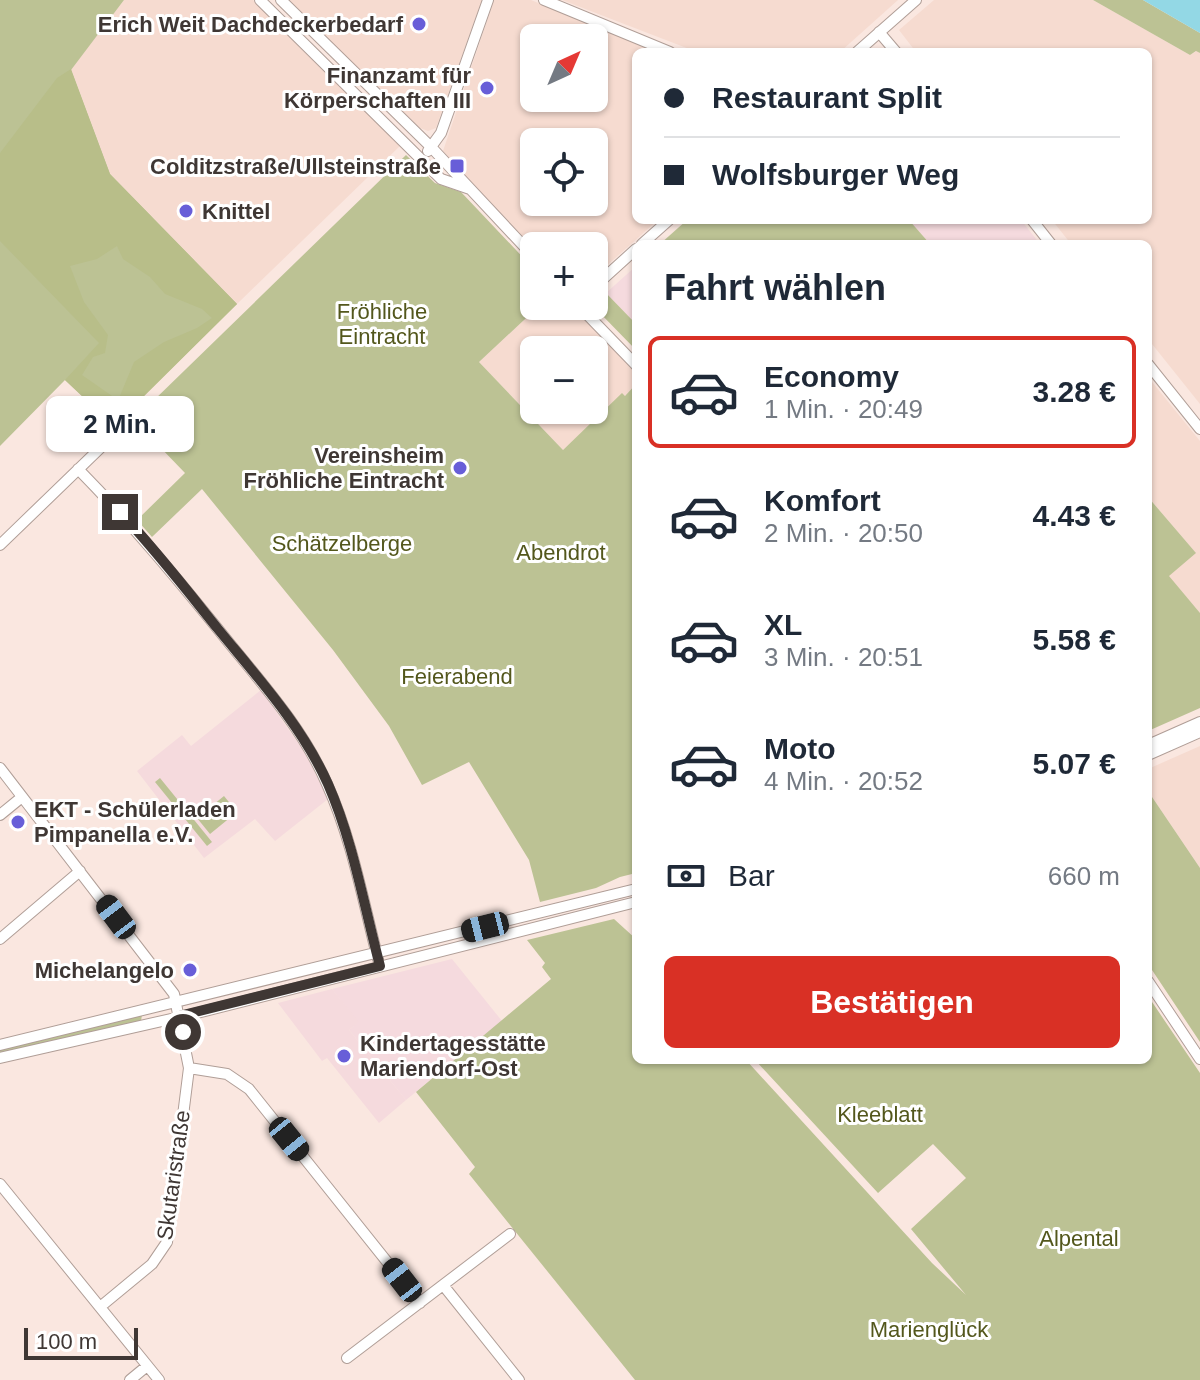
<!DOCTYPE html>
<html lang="de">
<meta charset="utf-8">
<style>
body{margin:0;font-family:Arial,sans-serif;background:#f2f2f3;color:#1f2937;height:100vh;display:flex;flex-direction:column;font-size:30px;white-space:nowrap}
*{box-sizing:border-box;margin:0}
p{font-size:26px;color:#747a83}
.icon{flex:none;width:44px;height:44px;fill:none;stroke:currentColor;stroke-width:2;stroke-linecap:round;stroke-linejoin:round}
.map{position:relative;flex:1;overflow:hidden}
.details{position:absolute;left:632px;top:240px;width:520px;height:824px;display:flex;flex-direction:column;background:#fff;border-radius:12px;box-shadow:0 2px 6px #0004}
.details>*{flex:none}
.banner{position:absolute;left:632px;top:48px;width:520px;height:176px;border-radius:12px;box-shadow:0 2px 6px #0004;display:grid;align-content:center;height:176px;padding:0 32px;background:#fff}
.needle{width:52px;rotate:44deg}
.fabs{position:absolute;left:520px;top:24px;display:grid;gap:16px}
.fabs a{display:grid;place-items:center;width:88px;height:88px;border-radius:12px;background:#fff;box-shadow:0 2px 6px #0004;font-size:40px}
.scale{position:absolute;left:24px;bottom:20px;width:114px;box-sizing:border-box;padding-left:8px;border:4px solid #3f3734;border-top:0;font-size:22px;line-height:28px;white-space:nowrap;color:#3f3734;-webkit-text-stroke:6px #fff;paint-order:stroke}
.end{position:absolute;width:36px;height:36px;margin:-18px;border:10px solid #3f3734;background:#fff;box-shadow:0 0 0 4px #fff}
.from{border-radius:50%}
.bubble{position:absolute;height:56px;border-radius:12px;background:#fff;box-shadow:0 2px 6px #0004;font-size:26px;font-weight:800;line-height:56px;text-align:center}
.car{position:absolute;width:24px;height:48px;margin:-24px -12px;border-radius:10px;box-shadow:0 0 6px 2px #0007;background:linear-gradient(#222 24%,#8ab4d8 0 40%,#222 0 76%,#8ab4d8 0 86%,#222 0)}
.banner b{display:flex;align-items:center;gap:28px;height:76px;font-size:30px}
.banner b+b{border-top:2px solid #e0e1e3}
.banner i{width:20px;height:20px;background:#1f2937}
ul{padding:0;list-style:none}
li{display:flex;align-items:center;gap:24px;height:112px;margin:0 16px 12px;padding:0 16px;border:4px solid transparent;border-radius:12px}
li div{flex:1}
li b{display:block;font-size:30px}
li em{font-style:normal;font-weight:800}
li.active{border-color:#d93025}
li>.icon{width:72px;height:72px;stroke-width:1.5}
h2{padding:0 32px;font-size:36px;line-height:96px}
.pay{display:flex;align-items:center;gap:20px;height:88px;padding:0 32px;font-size:30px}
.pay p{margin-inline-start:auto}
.button{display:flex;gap:16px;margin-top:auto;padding:16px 32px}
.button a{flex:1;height:92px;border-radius:12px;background:#d93025;color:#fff;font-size:32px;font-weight:800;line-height:92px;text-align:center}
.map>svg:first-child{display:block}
</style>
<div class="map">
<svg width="1200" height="1380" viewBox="0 0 1200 1380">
<rect width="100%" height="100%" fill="#fae7e0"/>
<path fill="#f5dade" d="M 909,220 L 1021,220 L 1040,244 L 930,244 Z
M 636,266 L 636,324 L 606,293 Z
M 452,959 L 502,1021 L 406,1100 L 349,1030 L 358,1022 L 332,989 Z"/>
<path fill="#f6dbd0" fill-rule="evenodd" d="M 124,0 L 253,0 L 401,145 L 237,304 L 110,174 L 71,69 Z
M 288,0 L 482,0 L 436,128 L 428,131 L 420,128 Z
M 494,0 L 531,0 L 657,52 L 636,52 L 636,220 L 658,220 L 594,277 L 594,246 L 534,246 L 534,250 L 443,151 ZM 534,38 L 594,38 L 594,98 L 534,98 ZM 534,142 L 594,142 L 594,202 L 534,202 Z
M 562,0 L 898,0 L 840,52 L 697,52 Z
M 934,0 L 1093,0 L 1190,55 L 1197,51 L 1200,53 L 1200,404 L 1148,339 L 1148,244 L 1071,244 L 1052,220 L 1148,220 L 1148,52 L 916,52 L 899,30 Z
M 539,306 L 571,306 L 636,373 L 636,384 L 625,396 L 622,394 L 563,450 L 479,362 ZM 534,350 L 594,350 L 594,410 L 534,410 Z
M 1148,377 L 1200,441 L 1200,613 L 1168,576 L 1195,552 L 1148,497 Z
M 1200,746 L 1200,868 L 1148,791 L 1148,769 Z"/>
<path fill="#f5dadd" d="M 261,690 L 305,753 L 328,799 L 275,841 L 255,819 L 204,858 L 137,771 L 182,735 L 191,746 Z
M 332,989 L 359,1022 L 349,1030 L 406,1100 L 379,1123 L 327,1058 L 322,1061 L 278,1003 Z"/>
<path fill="#bcc294" d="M 0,0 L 124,0 L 71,70 L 110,174 L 237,304 L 127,412 L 116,428 L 65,380 L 0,446 Z
M 1093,0 L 1143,0 L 1200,33 L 1200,53 L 1196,51 L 1190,55 Z
M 406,155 L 435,183 L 461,192 L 534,269 L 534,306 L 539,306 L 479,362 L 563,450 L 622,393 L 625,396 L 636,384 L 636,873 L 620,877 L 596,888 L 540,902 L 529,860 L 469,762 L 422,785 L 389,726 L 333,650 L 202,489 L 152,537 L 137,520 L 185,473 L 129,415 L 142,402 L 151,403 Z
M 687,220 L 909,220 L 930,244 L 660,244 Z
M 606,293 L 636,324 L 636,350 L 596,309 L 596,301 Z
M 1148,497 L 1196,553 L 1169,576 L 1200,613 L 1200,708 L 1148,731 Z
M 160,778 L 212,842 L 207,846 L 155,782 Z
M 1148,791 L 1200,868 L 1200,1042 L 1148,964 Z
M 224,796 L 237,812 L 210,834 L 197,818 Z
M 614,919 L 636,939 L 636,1060 L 746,1060 L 932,1263 L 966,1295 L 911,1229 L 966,1178 L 933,1144 L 878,1193 L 755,1060 L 1148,1060 L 1148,996 L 1200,1073 L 1200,1380 L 635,1380 L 469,1174 L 475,1167 L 416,1092 L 551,979 L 542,967 L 545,963 L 527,940 Z
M 142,1015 L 141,1021 L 0,1055 L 0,1047 Z"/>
<path fill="#b8be89" d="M 71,69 L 110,174 L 237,304 L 120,420 L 119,398 L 134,362 L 164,342 L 197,328 L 212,318 L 202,309 L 165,294 L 150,277 L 123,259 L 117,246 L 97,259 L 70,266 L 84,302 L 108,335 L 105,353 L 93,357 L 82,375 L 115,398 L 116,428 L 65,380 L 99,343 L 0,241 L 0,153 L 57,78 Z"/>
<path fill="#93d8e5" d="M 1143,0 L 1200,0 L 1200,33 Z"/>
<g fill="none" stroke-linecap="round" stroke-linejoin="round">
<defs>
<path id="minor" d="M 260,0 L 441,179 L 470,189
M 281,0 L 432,148 L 534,257
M 544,0 L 670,52
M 879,32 L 896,52
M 857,52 L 916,0
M 428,151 L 441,133 L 488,0
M 1032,220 L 1051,244
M 642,244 L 669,220
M 594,287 L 636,249
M 579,306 L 636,365
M 1148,364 L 1200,429
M 78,469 C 134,526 180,582 230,644 C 266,688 304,731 327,784 C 352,839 363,901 378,959
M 0,545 L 122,427
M 1148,745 L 1200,722
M 1148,755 L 1200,732
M 0,768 L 174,994 L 189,1068 L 167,1242 L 152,1264 L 100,1307
M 0,815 L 22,797
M 0,939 L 80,871
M 1148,981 L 1200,1059
M 0,1045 L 636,889
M 0,1058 L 193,1014 L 636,902
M 189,1068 L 227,1074 L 249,1089 L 420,1303
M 0,1184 L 159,1380
M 443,1285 L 519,1380
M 347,1358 L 510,1234
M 130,1380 L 147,1366"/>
</defs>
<use href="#minor" stroke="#b09e97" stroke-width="12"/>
<use href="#minor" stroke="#fff" stroke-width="10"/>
</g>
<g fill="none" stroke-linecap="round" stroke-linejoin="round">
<path stroke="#3f3734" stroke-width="10" d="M 120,512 C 155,549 186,589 218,629 C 258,678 302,726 328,784 C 353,841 364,906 380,966 L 179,1016 L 183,1032"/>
</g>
<g fill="#685ed8" stroke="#fff" stroke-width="3">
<circle cx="419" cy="24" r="8"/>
<circle cx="487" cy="88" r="8"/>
<rect x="449" y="158" width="16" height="16" rx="4"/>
<circle cx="186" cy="211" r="8"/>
<circle cx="460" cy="468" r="8"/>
<circle cx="18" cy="822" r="8"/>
<circle cx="190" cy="970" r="8"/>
<circle cx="344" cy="1056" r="8"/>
</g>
<g text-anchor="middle" stroke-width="6" stroke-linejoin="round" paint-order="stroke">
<g font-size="22" font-weight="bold" fill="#3f3734" stroke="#fff" text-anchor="end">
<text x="403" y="32">Erich Weit Dachdeckerbedarf</text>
<text x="471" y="83">Finanzamt für<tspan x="471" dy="25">Körperschaften III</tspan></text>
<text x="441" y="174">Colditzstraße/Ullsteinstraße</text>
<text x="202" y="219" text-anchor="start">Knittel</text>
<text x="444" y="463">Vereinsheim<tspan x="444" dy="25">Fröhliche Eintracht</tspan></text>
<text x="34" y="817" text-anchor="start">EKT - Schülerladen<tspan x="34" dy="25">Pimpanella e.V.</tspan></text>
<text x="174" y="978">Michelangelo</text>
<text x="360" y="1051" text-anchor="start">Kindertagesstätte<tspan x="360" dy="25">Mariendorf-Ost</tspan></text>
</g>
<g font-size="22" fill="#53571c" stroke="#fff">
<text x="382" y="319">Fröhliche<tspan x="382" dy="25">Eintracht</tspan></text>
<text x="342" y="551">Schätzelberge</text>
<text x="561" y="560">Abendrot</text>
<text x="457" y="684">Feierabend</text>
<text x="880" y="1122">Kleeblatt</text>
<text x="1079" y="1246">Alpental</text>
<text x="929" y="1337">Marienglück</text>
</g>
<g font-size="22" fill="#3f3734" stroke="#fff">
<text transform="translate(173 1175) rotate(-82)" y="8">Skutaristraße</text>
</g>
</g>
</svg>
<div class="fabs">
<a><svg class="needle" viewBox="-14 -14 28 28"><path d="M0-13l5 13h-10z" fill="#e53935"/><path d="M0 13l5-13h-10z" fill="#747a83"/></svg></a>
<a><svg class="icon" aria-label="locate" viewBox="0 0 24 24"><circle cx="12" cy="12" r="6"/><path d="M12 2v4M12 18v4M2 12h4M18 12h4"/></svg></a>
<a>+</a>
<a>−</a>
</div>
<div class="scale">100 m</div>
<i class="end from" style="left:183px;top:1032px"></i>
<i class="end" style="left:120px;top:512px"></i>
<div class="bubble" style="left:46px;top:396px;width:148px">2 Min.</div>
<i class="car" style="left:116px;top:917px;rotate:323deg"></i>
<i class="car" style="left:485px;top:927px;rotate:256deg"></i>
<i class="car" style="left:289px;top:1139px;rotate:141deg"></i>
<i class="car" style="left:402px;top:1280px;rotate:322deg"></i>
<div class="banner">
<b><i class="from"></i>Restaurant Split</b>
<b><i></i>Wolfsburger Weg</b>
</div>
<section class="details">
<h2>Fahrt wählen</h2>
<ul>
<li class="active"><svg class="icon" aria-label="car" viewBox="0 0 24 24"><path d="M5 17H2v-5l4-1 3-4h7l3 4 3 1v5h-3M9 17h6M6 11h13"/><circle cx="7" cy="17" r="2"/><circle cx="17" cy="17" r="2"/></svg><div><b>Economy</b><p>1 Min. · 20:49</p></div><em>3.28 €</em></li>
<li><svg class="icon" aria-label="car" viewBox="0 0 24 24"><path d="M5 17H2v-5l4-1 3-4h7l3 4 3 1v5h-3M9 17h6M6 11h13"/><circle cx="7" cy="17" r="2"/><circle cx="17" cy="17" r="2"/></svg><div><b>Komfort</b><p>2 Min. · 20:50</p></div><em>4.43 €</em></li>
<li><svg class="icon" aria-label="car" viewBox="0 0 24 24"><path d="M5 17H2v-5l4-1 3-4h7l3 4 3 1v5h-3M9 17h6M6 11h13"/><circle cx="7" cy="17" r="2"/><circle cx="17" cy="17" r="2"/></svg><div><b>XL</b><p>3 Min. · 20:51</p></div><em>5.58 €</em></li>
<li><svg class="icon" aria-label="car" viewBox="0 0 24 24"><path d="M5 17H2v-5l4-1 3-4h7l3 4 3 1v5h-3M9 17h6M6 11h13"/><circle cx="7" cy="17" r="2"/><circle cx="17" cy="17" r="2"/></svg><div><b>Moto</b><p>4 Min. · 20:52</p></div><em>5.07 €</em></li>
</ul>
<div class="pay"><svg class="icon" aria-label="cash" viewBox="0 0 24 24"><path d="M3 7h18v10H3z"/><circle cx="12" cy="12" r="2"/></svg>Bar<p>660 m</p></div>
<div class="button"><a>Bestätigen</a></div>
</section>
</div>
